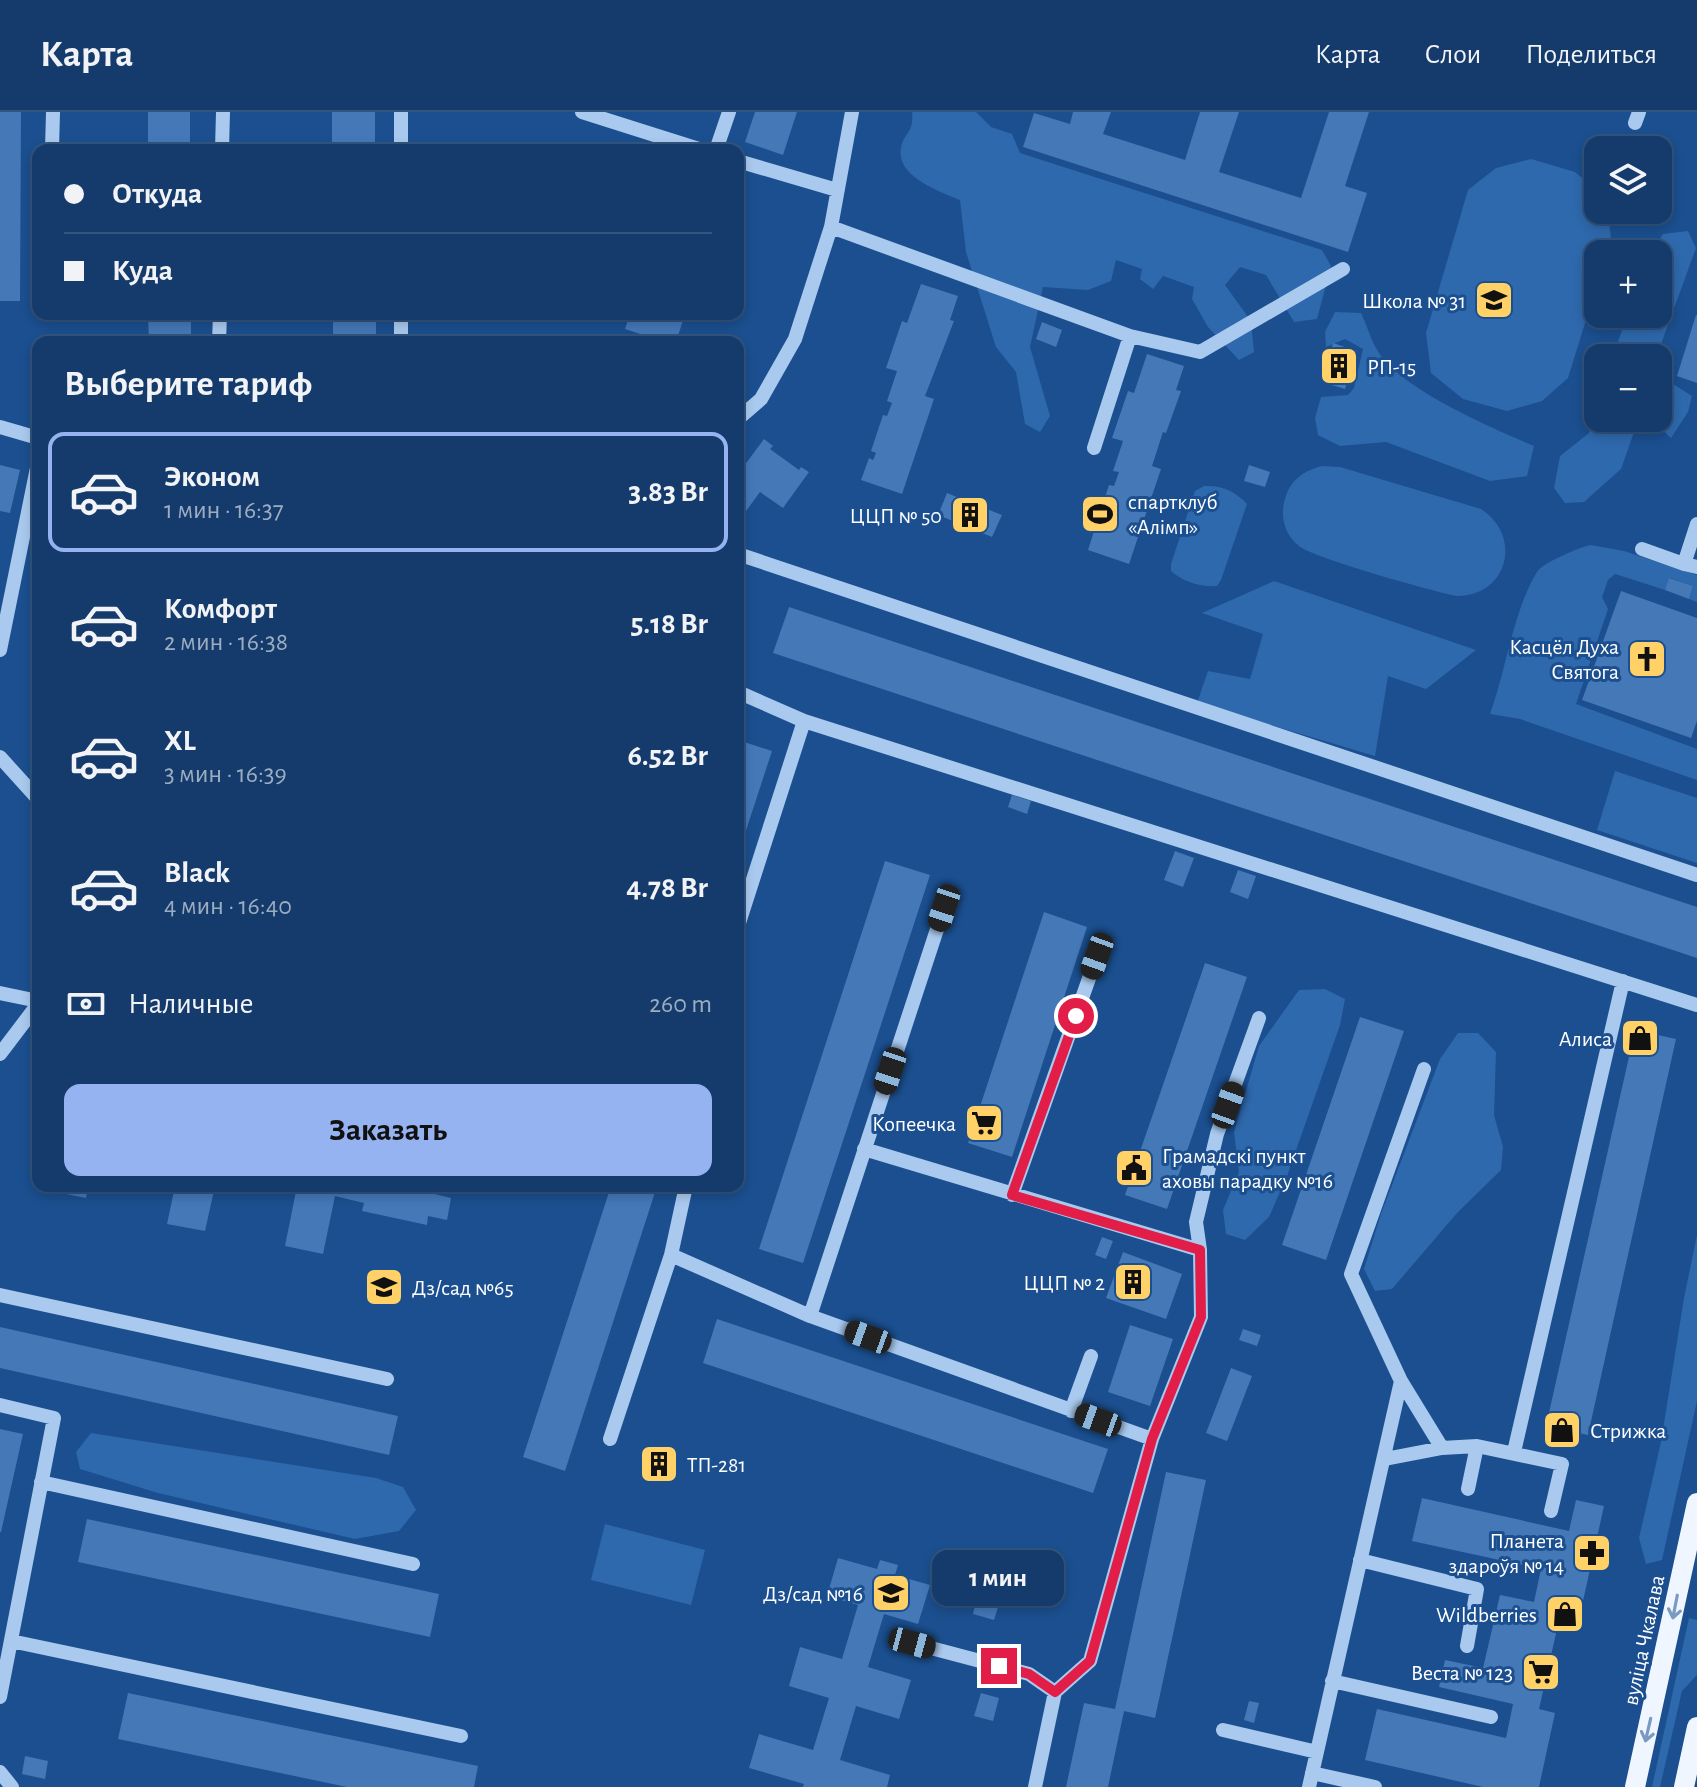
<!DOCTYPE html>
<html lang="ru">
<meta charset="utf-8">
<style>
body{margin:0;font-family:"Alegreya Sans",sans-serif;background:#1d4271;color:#f1f3f6;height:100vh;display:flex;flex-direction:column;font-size:30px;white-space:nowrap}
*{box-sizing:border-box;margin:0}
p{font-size:26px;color:#9dadc1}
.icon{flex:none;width:44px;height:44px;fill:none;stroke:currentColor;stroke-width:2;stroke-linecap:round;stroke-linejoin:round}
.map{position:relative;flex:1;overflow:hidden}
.details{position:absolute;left:32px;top:224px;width:712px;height:856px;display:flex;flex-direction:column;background:#143b6b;border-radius:16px;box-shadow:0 4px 12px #0003,0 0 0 2px #33557e}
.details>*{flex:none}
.hud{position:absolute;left:32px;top:32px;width:712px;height:176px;border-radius:16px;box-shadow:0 4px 12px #0003,0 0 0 2px #33557e;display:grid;align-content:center;height:176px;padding:0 32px;background:#143b6b}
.tools{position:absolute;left:1584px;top:24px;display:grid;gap:16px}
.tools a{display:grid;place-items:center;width:88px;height:88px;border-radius:16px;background:#143b6b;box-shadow:0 4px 12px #0003,0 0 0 2px #33557e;font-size:40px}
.end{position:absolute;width:36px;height:36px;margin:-18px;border:10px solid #e11d48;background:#fff;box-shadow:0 0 0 4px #fff}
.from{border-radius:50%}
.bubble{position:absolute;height:56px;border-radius:16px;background:#143b6b;box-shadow:0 4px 12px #0003,0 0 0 2px #33557e;font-size:26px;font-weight:600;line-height:56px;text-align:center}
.car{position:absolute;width:24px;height:48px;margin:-24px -12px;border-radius:10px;box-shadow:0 0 6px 2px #0007;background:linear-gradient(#222 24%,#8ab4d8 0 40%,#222 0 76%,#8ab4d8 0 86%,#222 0)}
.hud b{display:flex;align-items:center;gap:28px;height:76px;font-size:30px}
.hud b+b{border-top:2px solid #33557e}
.hud i{width:20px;height:20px;background:#f1f3f6}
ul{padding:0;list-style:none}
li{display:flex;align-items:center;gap:24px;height:120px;margin:0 16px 12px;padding:0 16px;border:4px solid transparent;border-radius:16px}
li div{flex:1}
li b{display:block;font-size:30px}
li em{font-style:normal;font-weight:600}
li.on{border-color:#95b2f1}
li>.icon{width:72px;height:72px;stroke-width:1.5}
h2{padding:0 32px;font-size:36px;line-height:96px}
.pay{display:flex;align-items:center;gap:20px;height:88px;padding:0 32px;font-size:30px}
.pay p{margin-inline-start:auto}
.button{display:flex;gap:16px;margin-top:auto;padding:16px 32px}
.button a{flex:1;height:92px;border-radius:16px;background:#95b2f1;color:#111;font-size:32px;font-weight:600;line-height:92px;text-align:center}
header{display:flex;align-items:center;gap:48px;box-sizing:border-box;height:112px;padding:0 40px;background:#143b6b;border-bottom:2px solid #33557e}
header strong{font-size:38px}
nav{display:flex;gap:44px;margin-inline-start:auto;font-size:28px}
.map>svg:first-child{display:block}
</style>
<header>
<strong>Карта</strong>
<nav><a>Карта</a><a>Слои</a><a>Поделиться</a></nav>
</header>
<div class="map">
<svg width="1697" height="1675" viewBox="0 0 1697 1675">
<rect width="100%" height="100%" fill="#1b4f8f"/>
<path fill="#2e69ad" d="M 912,0 L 976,0 L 991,15 L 1012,22 L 1020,41 L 1322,138 L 1331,154 L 1317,207 L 1294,210 L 1266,163 L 1240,155 L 1225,173 L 1251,209 L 1254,240 L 1239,248 L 1208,215 L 1192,187 L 1194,175 L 1163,164 L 1153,177 L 1140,167 L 1142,157 L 1116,148 L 1111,169 L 1088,178 L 1043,175 L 1030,235 L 1050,304 L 1040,320 L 1025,312 L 1016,260 L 996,235 L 966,140 L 960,88 C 940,80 895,64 901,36 C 904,20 914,22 912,0 Z
M 1531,47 L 1575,60 L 1598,79 L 1598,98 L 1608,98 L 1611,127 L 1606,142 L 1598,142 L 1598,169 L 1568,266 L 1542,289 L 1507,299 L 1463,287 L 1431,261 L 1426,221 L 1468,78 L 1496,56 Z
M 1688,119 L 1696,136 L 1660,235 L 1659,263 L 1692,284 L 1688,300 L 1671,326 L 1656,312 L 1655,306 L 1658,306 L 1658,246 L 1612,246 L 1628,202 L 1658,202 L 1658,142 L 1650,142 L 1663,122 Z
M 1335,200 L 1361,201 C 1367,213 1371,229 1379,241 C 1403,278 1492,316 1534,334 L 1527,364 L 1490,369 L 1386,330 L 1340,334 L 1318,323 L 1315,306 L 1321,285 L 1348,283 L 1354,276 L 1363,237 L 1345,227 L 1326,235 L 1325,220 Z
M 1598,288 L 1598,306 L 1639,306 L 1621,357 L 1584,390 L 1565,391 L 1554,376 L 1560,344 L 1589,321 Z
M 1322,354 L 1340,355 L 1481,397 C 1523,424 1508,484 1457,484 C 1435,480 1313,446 1299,434 C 1284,422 1279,402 1286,384 C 1291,367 1306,358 1322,354 Z
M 1204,374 C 1222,373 1235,379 1247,392 L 1221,468 L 1217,474 C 1200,475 1183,470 1171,459 L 1171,452 L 1195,379 Z
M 1591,433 L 1624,439 L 1697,463 L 1697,490 L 1689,487 L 1693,474 L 1670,466 L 1665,478 L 1615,462 L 1608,468 L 1602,485 L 1608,497 L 1576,592 L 1697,637 L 1697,668 L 1520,607 L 1490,602 C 1506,559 1513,499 1537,460 C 1542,451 1580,435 1591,433 Z
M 1274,469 L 1476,538 L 1426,577 L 1388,564 L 1375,644 L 1197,591 L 1208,559 L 1250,567 L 1263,522 L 1202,501 Z
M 1615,659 L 1697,686 L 1697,751 L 1597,718 Z
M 1325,877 L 1345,887 L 1340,913 L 1287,1064 L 1269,1105 L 1245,1128 L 1226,1122 L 1223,1098 L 1239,1060 L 1234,1020 L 1259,934 L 1299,878 Z
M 1458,921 L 1478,921 L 1496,940 L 1494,1003 L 1503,1035 L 1501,1058 L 1457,1101 L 1392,1177 L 1375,1179 L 1364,1157 L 1381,1102 L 1440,947 Z
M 1697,1123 L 1697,1289 L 1662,1448 L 1646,1452 L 1639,1426 L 1661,1330 L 1684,1186 Z
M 91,1321 L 376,1366 L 403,1375 L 416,1398 L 399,1419 L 355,1427 L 158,1381 L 80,1357 L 76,1340 Z
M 605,1412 L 705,1438 L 691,1493 L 591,1468 Z
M 1689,1506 L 1697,1508 L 1697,1563 L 1682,1579 L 1660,1675 L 1652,1675 Z"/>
<path fill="#4478b7" d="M 0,0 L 21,0 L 20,189 L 0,189 Z
M 148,0 L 190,0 L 190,38 L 148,38 Z
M 332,0 L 375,0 L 375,38 L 332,38 Z
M 755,0 L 797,0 L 783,43 L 745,30 Z
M 1073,0 L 1111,0 L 1103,22 L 1185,48 L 1200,0 L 1239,0 L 1219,60 L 1301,86 L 1329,0 L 1369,0 L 1345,74 L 1367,81 L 1348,140 L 1023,35 L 1034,1 L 1070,12 Z
M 1658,74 L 1670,78 L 1661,105 L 1640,99 L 1658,98 Z
M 921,172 L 958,184 L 950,208 L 954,209 L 925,284 L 934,287 L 902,382 L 861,368 L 869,346 L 873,348 L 876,341 L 871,339 L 883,303 L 887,304 L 892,291 L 887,289 L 897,259 L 886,256 L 902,209 L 907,211 Z
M 148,202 L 191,202 L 191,230 L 149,230 Z
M 333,202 L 376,202 L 376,230 L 333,230 Z
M 630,202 L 685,202 L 676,230 L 665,230 L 625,217 Z
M 1696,203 L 1697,203 L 1697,271 L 1677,264 Z
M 1042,210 L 1062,218 L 1056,235 L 1036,227 Z
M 1333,231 L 1357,239 L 1345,277 L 1322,270 Z
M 1147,242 L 1184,254 L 1176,278 L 1181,279 L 1166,321 L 1163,320 L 1152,354 L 1161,357 L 1129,452 L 1088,438 L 1095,416 L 1100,418 L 1102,411 L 1097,409 L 1109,373 L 1114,374 L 1119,360 L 1113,359 L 1123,329 L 1112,326 L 1128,279 L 1134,281 Z
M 764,327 L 773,334 L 770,337 L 799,358 L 801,355 L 809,360 L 783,396 L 760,380 L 738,410 L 738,362 Z
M 0,353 L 20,358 L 10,401 L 0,399 Z
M 1249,353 L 1270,360 L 1265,375 L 1244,369 Z
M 947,381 L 1002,403 L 992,425 L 938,403 Z
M 1669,466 L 1693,474 L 1689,487 L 1665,478 Z
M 1621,479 L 1697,506 L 1697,609 L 1691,626 L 1582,588 Z
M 789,495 L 1697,795 L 1697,846 L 773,541 Z
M 738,628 L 772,639 L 739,740 L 738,740 Z
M 1012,683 L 1031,689 L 1027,702 L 1008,695 Z
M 1175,739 L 1194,746 L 1183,775 L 1164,768 Z
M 885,749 L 930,763 L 803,1151 L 759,1137 Z
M 1238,758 L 1256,764 L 1248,787 L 1230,780 Z
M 1044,800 L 1087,815 L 1012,1045 L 968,1031 Z
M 1205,851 L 1247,865 L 1167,1097 L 1125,1083 Z
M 1360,905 L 1404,919 L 1326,1148 L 1282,1133 Z
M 1635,918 L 1676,927 L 1588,1323 L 1546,1314 Z
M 53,1074 L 88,1074 L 86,1086 L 52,1079 Z
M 175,1074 L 215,1074 L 205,1119 L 167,1112 Z
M 297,1074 L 436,1074 L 435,1082 L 451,1086 L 447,1108 L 428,1104 L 427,1113 L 362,1099 L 364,1091 L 335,1084 L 323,1142 L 285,1134 Z
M 611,1074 L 657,1074 L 565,1359 L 523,1345 Z
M 1102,1125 L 1113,1129 L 1106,1147 L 1095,1143 Z
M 1123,1140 L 1182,1162 L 1166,1207 L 1106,1186 Z
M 717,1207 L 1108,1337 L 1093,1381 L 703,1251 Z
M 1130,1213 L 1173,1227 L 1150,1294 L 1108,1280 Z
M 0,1215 L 398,1304 L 389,1343 L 0,1256 Z
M 1243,1217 L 1261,1223 L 1257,1234 L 1239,1228 Z
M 1231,1256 L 1252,1264 L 1227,1329 L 1206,1321 Z
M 0,1317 L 23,1322 L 1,1420 L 0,1420 Z
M 649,1339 L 674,1347 L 668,1365 L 643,1358 Z
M 1166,1360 L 1206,1368 L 1155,1606 L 1124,1599 L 1108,1675 L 1066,1675 L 1084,1591 L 1115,1597 Z
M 1422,1386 L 1569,1419 L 1576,1388 L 1604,1394 L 1583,1489 L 1564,1484 L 1562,1495 L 1573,1497 L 1570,1510 L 1559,1508 L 1539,1597 L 1555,1601 L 1539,1675 L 1483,1675 L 1365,1648 L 1377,1597 L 1506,1626 L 1513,1592 L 1439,1575 L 1445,1548 L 1483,1556 L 1500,1483 L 1534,1490 L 1541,1457 L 1412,1429 Z
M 87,1407 L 439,1482 L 430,1525 L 78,1450 Z
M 838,1446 L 877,1457 L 880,1448 L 898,1453 L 895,1463 L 930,1473 L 918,1512 L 884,1502 L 868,1555 L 911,1568 L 899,1607 L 856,1594 L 840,1648 L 890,1663 L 887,1675 L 803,1675 L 804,1672 L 749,1656 L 759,1622 L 813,1638 L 829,1586 L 789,1574 L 800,1535 L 842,1547 L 858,1493 L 827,1484 Z
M 976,1489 L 998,1495 L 994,1508 L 973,1502 Z
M 128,1581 L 478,1654 L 474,1675 L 347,1675 L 118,1627 Z
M 981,1581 L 999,1586 L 993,1609 L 974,1604 Z
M 1249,1589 L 1259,1591 L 1254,1611 L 1244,1608 Z
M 25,1644 L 48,1649 L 45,1667 L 22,1662 Z"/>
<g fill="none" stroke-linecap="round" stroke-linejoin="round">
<path stroke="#a9c9ee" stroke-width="14" d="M 582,0 L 702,38
M 1635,11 L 1639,0
M 52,38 L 53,0
M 222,38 L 223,0
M 401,38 L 401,0
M 716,38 L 729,0
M 738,49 L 837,78
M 831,115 L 1130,224 L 1094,336
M 1130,224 L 1200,240 L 1343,157
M 219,230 L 220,202
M 401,230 L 401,202
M 738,307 L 761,287 L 795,227 L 831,115 L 852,0
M 0,315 L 38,326
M 1697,412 L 1684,452 L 1697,455
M 1642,437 L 1684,452
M 738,442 L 1697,763
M 0,538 L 38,351
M 738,580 L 804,609 L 1697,893
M 0,645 L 38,687
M 738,814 L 804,609
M 0,881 L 38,889
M 0,942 L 38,892
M 1424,957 L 1351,1162 L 1401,1269 L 1442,1336
M 864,1037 L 1200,1138 L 1201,1205 L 1152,1327 L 1090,1549 L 1055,1580 L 1035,1675
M 1012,1083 L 1097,844
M 1200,1138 L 1196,1110 L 1217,1022 L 1259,906
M 671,1143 L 686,1074
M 0,1183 L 387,1267
M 810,1204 L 944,796
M 0,1293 L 54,1306 L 0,1585
M 1071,1299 L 1091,1244
M 610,1327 L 671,1143 L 810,1204 L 1152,1327
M 1514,1340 L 1623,869
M 1385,1347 L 1442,1336 L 1477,1334 L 1562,1352 L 1551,1399
M 41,1370 L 413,1452
M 1468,1377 L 1477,1334
M 1360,1448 L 1477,1477 L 1467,1534
M 11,1529 L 461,1624
M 912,1531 L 1029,1562 L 1055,1580
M 1332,1569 L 1491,1605
M 1223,1618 L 1317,1640
M 0,1660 L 12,1675
M 1312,1661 L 1375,1675
M 1309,1675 L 1401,1269"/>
<path stroke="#f0f6ff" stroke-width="20" d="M 1635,1675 L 1697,1391
M 1684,1675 L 1697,1615"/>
</g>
<defs><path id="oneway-shaft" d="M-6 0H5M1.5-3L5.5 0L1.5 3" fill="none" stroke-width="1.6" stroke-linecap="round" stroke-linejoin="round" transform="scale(2)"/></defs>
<g stroke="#7b9ac1">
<use href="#oneway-shaft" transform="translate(1675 1495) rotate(101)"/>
<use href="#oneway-shaft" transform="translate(1648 1618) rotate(103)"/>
</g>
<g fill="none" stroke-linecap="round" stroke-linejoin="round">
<path stroke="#e11d48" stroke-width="10" d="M 999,1554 L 1029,1562 L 1055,1580 L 1090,1549 L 1152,1327 L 1201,1205 L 1200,1138 L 1012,1083 L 1076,904"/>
</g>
<defs>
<symbol id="school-square" viewBox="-11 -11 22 22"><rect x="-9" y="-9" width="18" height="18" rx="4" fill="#ffd166" stroke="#1b4f8f"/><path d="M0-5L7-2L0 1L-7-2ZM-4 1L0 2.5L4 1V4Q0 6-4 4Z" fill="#111"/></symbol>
<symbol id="building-square" viewBox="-11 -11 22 22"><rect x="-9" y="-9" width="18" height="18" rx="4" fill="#ffd166" stroke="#1b4f8f"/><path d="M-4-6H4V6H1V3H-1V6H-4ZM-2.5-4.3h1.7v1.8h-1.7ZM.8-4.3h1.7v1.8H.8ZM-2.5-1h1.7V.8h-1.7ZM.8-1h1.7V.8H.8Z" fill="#111"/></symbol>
<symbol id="stadium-square" viewBox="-11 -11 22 22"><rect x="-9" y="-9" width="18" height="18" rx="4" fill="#ffd166" stroke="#1b4f8f"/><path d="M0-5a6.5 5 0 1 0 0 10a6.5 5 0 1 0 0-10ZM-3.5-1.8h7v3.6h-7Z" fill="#111"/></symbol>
<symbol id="church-square" viewBox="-11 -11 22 22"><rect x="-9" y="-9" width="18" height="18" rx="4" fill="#ffd166" stroke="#1b4f8f"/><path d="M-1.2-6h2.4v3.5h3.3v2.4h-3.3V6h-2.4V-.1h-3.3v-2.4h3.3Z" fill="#111"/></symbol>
<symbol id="shop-square" viewBox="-11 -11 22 22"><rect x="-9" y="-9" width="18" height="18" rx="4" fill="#ffd166" stroke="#1b4f8f"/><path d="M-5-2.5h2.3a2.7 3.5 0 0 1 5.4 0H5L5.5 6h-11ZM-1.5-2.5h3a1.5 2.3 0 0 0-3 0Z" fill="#111"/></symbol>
<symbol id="supermarket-square" viewBox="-11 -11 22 22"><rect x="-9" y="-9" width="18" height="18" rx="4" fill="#ffd166" stroke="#1b4f8f"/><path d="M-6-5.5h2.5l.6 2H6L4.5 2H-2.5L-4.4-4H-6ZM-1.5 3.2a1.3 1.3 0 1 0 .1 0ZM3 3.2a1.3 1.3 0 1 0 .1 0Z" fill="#111"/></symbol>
<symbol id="civic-square" viewBox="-11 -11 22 22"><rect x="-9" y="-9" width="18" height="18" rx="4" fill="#ffd166" stroke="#1b4f8f"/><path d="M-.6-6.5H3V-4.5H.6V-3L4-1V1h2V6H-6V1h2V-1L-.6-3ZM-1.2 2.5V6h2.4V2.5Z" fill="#111"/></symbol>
<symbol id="pharmacy-square" viewBox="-11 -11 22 22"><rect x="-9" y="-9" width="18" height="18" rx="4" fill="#ffd166" stroke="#1b4f8f"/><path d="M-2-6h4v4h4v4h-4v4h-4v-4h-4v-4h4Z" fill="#111"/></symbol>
</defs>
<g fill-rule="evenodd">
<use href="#school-square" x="1472" y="166" width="44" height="44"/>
<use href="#building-square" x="1317" y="232" width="44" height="44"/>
<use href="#stadium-square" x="1078" y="380" width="44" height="44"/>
<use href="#building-square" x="948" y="381" width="44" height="44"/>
<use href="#church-square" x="1625" y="525" width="44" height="44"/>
<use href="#shop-square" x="1618" y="904" width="44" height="44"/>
<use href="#supermarket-square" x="962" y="989" width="44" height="44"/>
<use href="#civic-square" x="1112" y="1034" width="44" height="44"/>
<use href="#building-square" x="1111" y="1148" width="44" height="44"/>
<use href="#school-square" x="362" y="1153" width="44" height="44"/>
<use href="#shop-square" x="1540" y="1296" width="44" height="44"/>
<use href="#building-square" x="637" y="1330" width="44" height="44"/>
<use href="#pharmacy-square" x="1570" y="1419" width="44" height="44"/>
<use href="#school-square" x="869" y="1459" width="44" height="44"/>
<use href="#shop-square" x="1543" y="1480" width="44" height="44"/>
<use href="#supermarket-square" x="1519" y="1538" width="44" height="44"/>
</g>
<g text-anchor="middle" stroke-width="6" stroke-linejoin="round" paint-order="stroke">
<g font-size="22" fill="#fff" stroke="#1b4f8f" text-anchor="end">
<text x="1466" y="196">Школа № 31</text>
<text x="1367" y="262" text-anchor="start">РП-15</text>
<text x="1128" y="397" text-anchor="start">спартклуб<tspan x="1128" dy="25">«Алімп»</tspan></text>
<text x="942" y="411">ЦЦП № 50</text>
<text x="1619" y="542">Касцёл Духа<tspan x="1619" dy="25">Святога</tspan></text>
<text x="1612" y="934">Алиса</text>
<text x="956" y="1019">Копеечка</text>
<text x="1162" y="1051" text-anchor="start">Грамадскі пункт<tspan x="1162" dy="25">аховы парадку №16</tspan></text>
<text x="1105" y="1178">ЦЦП № 2</text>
<text x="412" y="1183" text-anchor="start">Дз/сад №65</text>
<text x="1590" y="1326" text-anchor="start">Стрижка</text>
<text x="687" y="1360" text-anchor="start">ТП-281</text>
<text x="1564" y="1436">Планета<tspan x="1564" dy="25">здароўя № 14</tspan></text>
<text x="863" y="1489">Дз/сад №16</text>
<text x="1537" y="1510">Wildberries</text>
<text x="1513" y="1568">Веста № 123</text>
</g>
<g font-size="22" fill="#fff" stroke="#1b4f8f">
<text transform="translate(1643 1528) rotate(-78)" y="8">вуліца Чкалава</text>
</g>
</g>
</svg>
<div class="tools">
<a><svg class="icon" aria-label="layers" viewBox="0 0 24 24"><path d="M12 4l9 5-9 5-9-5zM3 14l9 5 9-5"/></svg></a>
<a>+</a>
<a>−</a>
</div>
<i class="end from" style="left:1076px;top:904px"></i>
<i class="end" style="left:999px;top:1554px"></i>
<div class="bubble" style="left:932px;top:1438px;width:132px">1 мин</div>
<i class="car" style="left:944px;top:796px;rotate:198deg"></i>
<i class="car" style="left:1097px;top:844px;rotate:200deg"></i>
<i class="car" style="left:890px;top:959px;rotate:198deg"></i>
<i class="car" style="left:1228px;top:993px;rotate:20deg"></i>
<i class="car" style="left:868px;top:1225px;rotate:290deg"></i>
<i class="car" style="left:1098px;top:1308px;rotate:290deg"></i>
<i class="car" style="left:912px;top:1531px;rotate:105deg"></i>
<div class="hud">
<b><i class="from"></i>Откуда</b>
<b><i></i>Куда</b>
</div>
<section class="details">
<h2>Выберите тариф</h2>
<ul>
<li class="on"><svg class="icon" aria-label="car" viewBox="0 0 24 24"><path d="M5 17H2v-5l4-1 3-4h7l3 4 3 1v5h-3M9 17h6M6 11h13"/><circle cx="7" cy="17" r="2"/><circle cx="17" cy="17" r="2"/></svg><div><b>Эконом</b><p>1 мин · 16:37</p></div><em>3.83 Br</em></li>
<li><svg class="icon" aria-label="car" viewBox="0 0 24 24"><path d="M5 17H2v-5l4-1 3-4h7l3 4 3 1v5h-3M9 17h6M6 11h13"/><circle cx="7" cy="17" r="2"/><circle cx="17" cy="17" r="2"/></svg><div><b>Комфорт</b><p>2 мин · 16:38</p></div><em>5.18 Br</em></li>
<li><svg class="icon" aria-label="car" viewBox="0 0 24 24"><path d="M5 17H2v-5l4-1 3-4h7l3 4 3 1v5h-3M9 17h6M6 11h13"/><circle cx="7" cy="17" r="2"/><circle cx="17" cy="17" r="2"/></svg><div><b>XL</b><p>3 мин · 16:39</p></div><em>6.52 Br</em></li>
<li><svg class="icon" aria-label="car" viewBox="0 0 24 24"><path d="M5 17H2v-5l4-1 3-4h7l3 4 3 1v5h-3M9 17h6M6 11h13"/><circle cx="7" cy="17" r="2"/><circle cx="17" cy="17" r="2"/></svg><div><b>Black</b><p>4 мин · 16:40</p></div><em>4.78 Br</em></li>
</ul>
<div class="pay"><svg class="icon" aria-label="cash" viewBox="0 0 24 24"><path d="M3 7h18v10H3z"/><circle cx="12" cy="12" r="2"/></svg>Наличные<p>260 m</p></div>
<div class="button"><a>Заказать</a></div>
</section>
</div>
